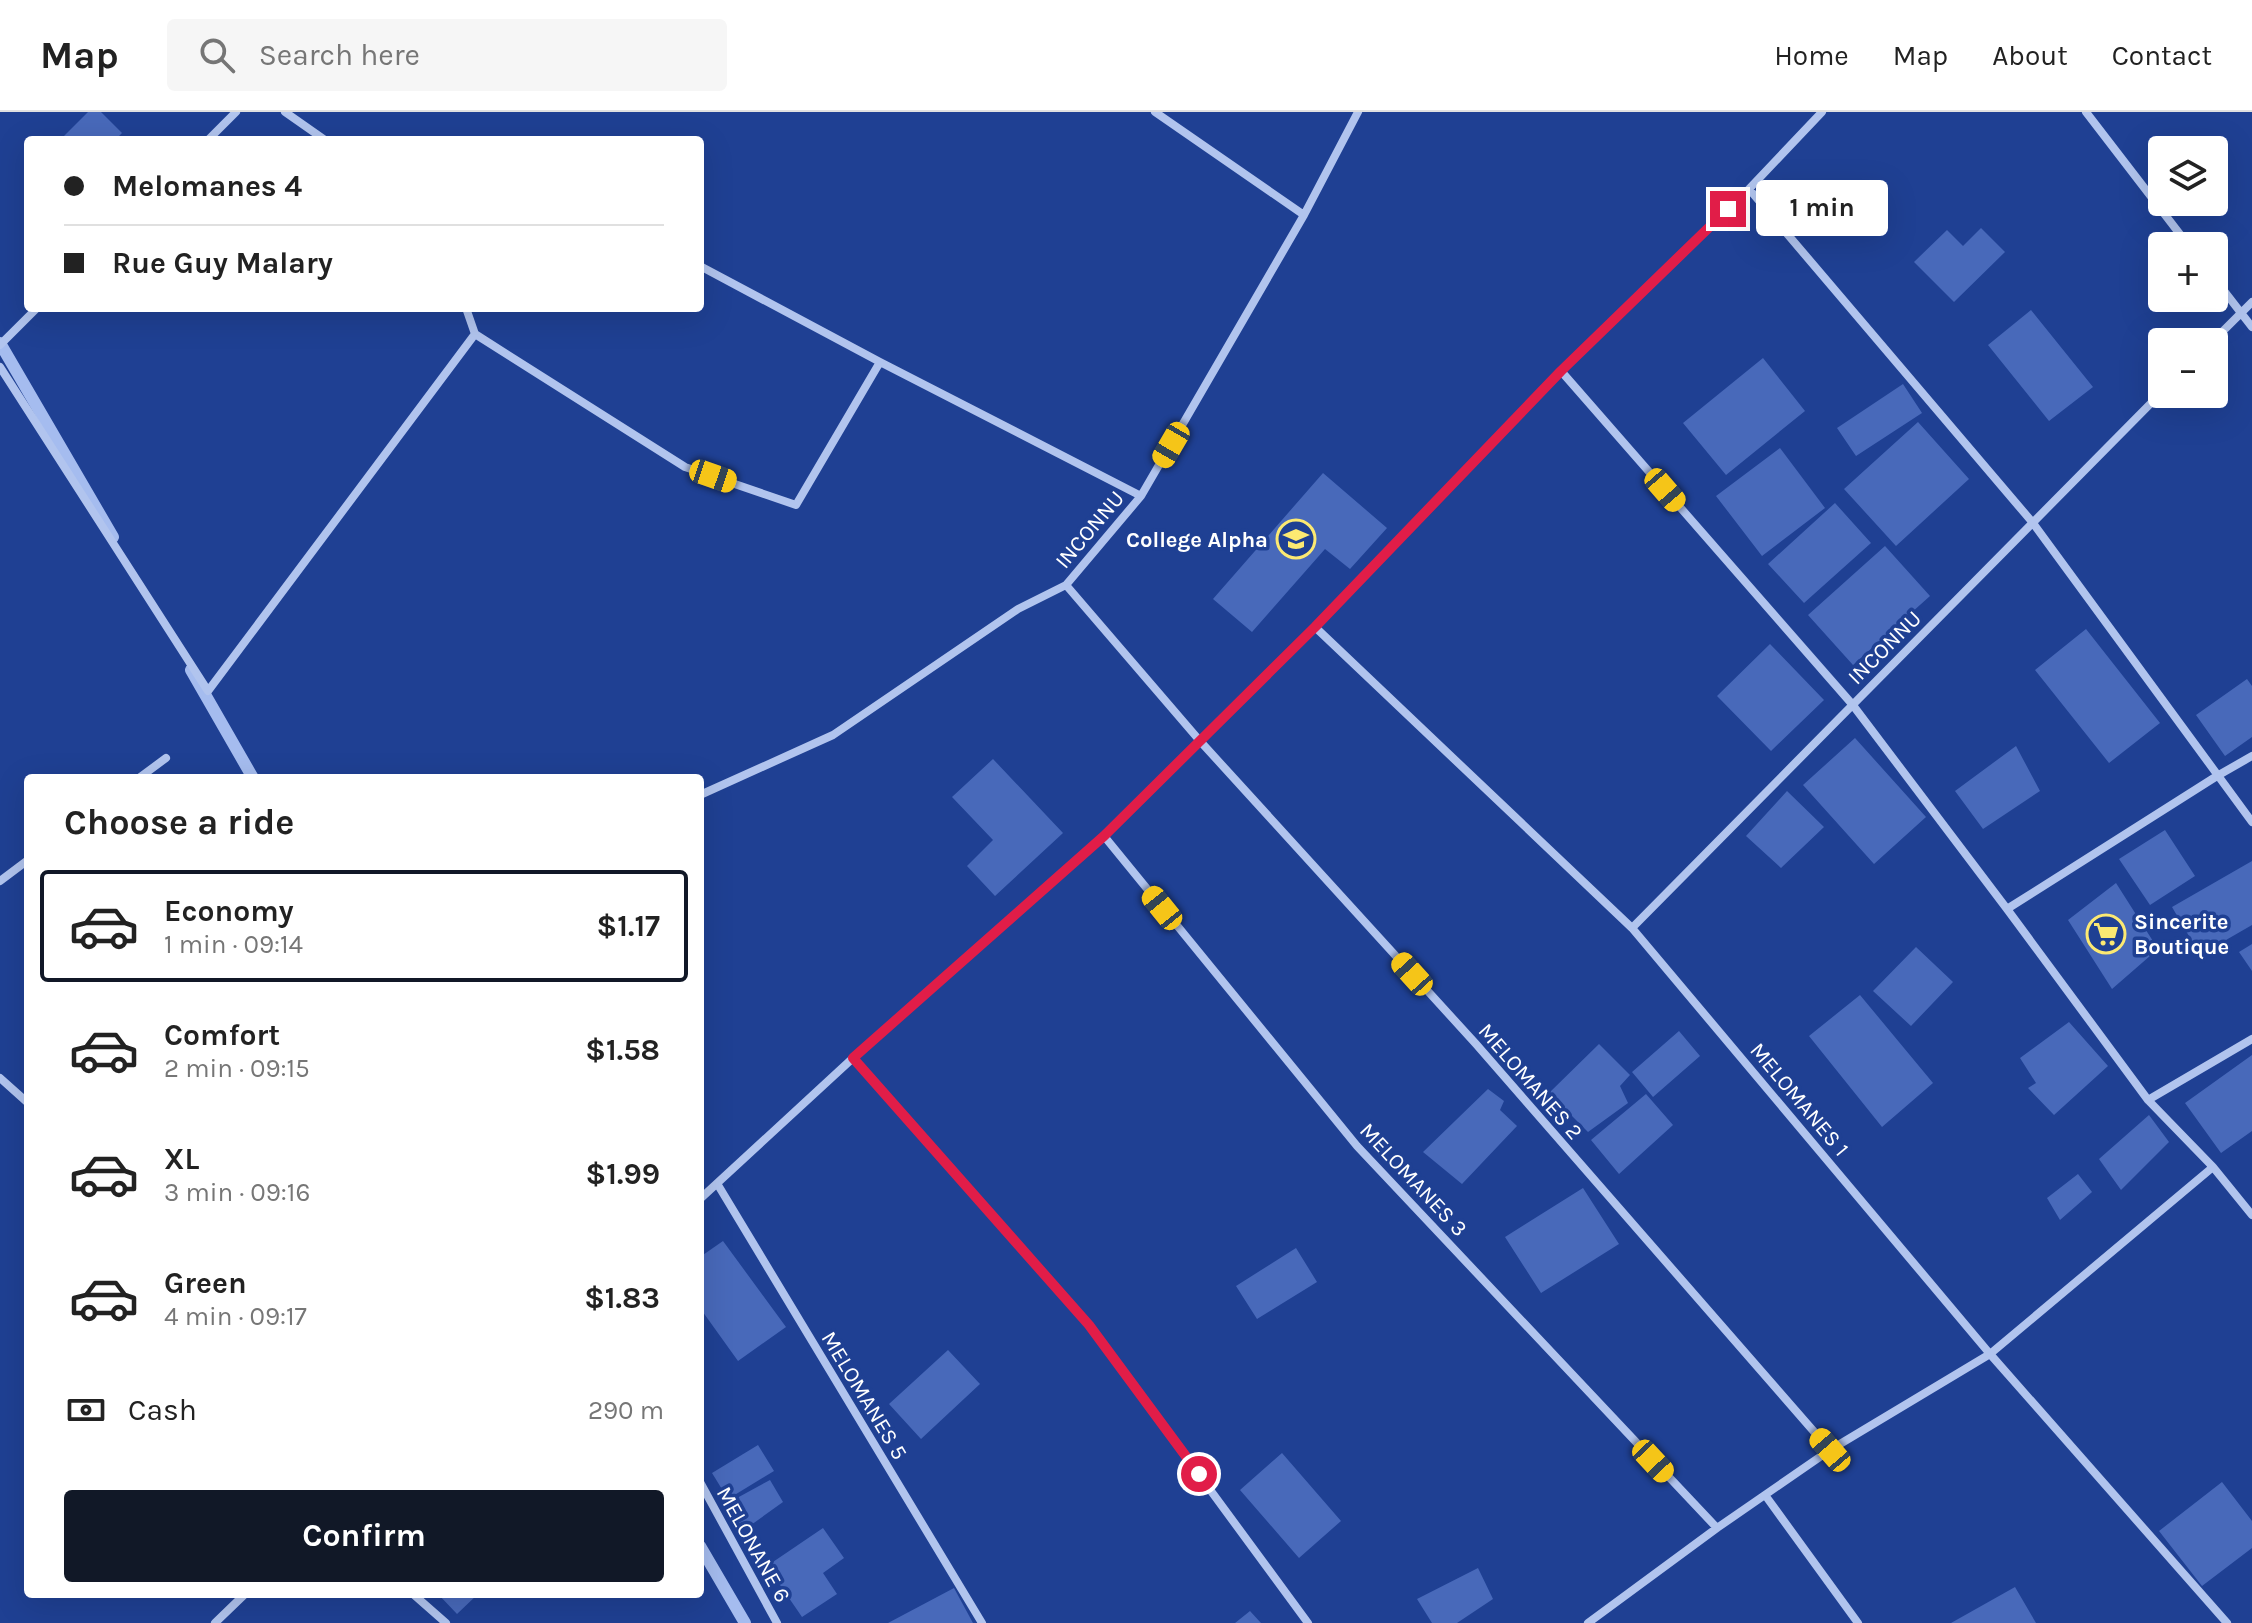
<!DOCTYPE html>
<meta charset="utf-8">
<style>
body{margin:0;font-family:Karla,sans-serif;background:#f6f6f6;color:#222;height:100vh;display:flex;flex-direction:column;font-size:30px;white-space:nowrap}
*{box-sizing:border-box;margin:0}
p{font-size:26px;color:#767676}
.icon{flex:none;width:44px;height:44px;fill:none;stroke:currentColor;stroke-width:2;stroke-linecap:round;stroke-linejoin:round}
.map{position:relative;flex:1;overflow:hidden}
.details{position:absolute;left:24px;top:662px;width:680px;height:824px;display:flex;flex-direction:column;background:#fff;border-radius:8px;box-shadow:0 8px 32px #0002}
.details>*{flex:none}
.hud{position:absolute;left:24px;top:24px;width:680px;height:176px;border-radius:8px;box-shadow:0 8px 32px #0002;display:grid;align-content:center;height:176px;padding:0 40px;background:#fff}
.controls{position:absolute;left:2148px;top:24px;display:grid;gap:16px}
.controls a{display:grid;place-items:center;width:80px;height:80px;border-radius:8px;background:#fff;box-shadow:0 8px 32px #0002;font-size:40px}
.end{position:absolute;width:36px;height:36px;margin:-18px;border:10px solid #e11d48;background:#fff;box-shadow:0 0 0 4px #fff}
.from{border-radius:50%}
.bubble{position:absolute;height:56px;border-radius:8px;background:#fff;box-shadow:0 8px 32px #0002;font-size:26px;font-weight:700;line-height:56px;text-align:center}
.car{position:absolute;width:24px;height:48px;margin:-24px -12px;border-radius:10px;box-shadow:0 0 6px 2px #0007;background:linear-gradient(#f5c518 24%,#345 0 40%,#f5c518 0 76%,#345 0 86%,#f5c518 0)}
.hud b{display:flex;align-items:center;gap:28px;height:76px;font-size:30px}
.hud b+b{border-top:2px solid #e0e0e0}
.hud i{width:20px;height:20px;background:#222}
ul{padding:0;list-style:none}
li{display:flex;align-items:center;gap:24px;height:112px;margin:0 16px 12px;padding:0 24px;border:4px solid transparent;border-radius:8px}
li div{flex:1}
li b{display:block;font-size:30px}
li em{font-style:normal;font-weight:700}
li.selected{border-color:#111827}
li>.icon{width:72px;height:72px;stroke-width:1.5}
h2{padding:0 40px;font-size:36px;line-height:96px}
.pay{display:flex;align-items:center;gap:20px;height:88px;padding:0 40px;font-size:30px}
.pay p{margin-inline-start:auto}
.button{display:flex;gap:16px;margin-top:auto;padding:16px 40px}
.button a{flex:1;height:92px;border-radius:8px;background:#111827;color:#fff;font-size:32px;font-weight:700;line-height:92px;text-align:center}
header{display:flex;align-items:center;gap:48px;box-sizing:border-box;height:112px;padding:0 40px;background:#fff;border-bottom:2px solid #e0e0e0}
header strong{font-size:38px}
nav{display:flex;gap:44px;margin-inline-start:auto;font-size:28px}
.search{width:560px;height:72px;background:#f6f6f6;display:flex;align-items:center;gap:20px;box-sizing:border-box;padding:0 28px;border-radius:8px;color:#767676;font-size:30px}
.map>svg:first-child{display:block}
</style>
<header>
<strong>Map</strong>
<div class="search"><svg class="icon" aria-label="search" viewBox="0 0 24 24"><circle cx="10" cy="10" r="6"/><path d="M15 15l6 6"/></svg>Search here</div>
<nav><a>Home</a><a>Map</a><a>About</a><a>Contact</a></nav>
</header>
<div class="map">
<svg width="2252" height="1511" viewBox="0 0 2252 1511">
<rect width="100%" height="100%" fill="#1f4093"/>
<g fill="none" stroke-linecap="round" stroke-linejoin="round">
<path stroke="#a5bcef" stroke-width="12" d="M 0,231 L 113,425
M 191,558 L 253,666
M 700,1434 L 745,1511"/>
</g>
<path fill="#4869ba" d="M 88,0 L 101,0 L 122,21 L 115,28 L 60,28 Z
M 1981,116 L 2005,140 L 1954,190 L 1914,150 L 1947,118 L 1963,134 Z
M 2031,198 L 2093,275 L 2049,309 L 1988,233 Z
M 1763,246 L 1805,299 L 1726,363 L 1683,311 Z
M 1903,272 L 1922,301 L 1856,344 L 1837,316 Z
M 1918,310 L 1969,367 L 1896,434 L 1844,377 Z
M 1780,336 L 1825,396 L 1762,444 L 1716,384 Z
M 1323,361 L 1387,416 L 1350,457 L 1325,437 L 1252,520 L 1213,487 Z
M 1835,391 L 1871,431 L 1804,491 L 1768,452 Z
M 1885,434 L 1930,484 L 1853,553 L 1808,503 Z
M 2086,517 L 2160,611 L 2109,651 L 2035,558 Z
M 1770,532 L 1824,588 L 1771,639 L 1717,584 Z
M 2247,567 L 2252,574 L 2252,625 L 2225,644 L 2196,603 Z
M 1855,626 L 1926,705 L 1874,752 L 1803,673 Z
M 2016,634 L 2040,679 L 1983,717 L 1955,679 Z
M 993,647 L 1063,721 L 995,784 L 967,754 L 993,728 L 952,685 Z
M 1787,679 L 1824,715 L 1781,756 L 1746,724 Z
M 2165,718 L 2195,764 L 2150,793 L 2119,747 Z
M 2252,749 L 2252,813 L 2200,843 L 2172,795 Z
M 2116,771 L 2158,837 L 2112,877 L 2068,808 Z
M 2252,832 L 2252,859 L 2239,840 Z
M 1916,835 L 1953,870 L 1911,914 L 1873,879 Z
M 1860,883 L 1933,971 L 1882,1015 L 1809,924 Z
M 2069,910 L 2108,954 L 2054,1003 L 2028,976 L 2036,971 L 2020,946 Z
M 1679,919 L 1700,944 L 1653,985 L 1632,960 Z
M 1599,932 L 1630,963 L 1620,974 L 1628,991 L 1588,1020 L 1549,981 Z
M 2252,943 L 2252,1019 L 2221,1041 L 2185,991 Z
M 1488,977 L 1504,989 L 1500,998 L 1517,1014 L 1462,1072 L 1423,1040 Z
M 1646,982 L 1673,1013 L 1619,1062 L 1591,1028 Z
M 2149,1003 L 2169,1030 L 2121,1078 L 2099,1047 Z
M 2078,1062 L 2092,1080 L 2060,1108 L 2047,1086 Z
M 1583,1076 L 1619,1132 L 1541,1181 L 1505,1125 Z
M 723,1129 L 786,1215 L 738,1249 L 700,1196 L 700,1145 Z
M 1296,1136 L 1317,1170 L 1257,1207 L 1236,1174 Z
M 948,1238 L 980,1272 L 921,1327 L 889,1292 Z
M 758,1333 L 774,1359 L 728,1387 L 712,1361 Z
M 1282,1341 L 1341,1409 L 1299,1446 L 1240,1378 Z
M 770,1368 L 783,1390 L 744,1418 L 726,1392 Z
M 2222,1370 L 2252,1409 L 2252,1436 L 2202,1474 L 2159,1419 Z
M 823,1416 L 844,1446 L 823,1461 L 837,1482 L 802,1505 L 767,1454 Z
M 1478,1456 L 1493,1487 L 1457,1511 L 1432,1511 L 1417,1487 Z
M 2015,1475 L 2036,1511 L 1951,1511 Z
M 954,1476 L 973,1511 L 888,1511 Z
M 438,1482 L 478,1482 L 457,1502 Z
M 1250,1499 L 1261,1511 L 1235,1511 Z"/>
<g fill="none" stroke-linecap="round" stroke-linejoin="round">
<path stroke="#b1c4ee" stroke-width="8" d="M 285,0 L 325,28
M 1155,0 L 1304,103
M 2086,0 L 2189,134
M 208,28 L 236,0
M 1749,77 L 2033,411 L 2252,710
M 700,154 L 880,250 L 1141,384
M 2214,166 L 2252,215
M 466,196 L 475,222 L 685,355 L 796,393 L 880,250
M 2212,230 L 2252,190
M 0,233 L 37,196
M 0,255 L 208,579 L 475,222
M 1561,259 L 1852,592 L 2007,797 L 2148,988 L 2213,1055 L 2252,1103
M 1066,473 L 1200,629 L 1476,932 L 1830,1338
M 1315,515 L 1632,816 L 1990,1242 L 2227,1511
M 139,666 L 166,646
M 700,683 L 833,623 L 1018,497 L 1066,473 L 1141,384 L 1304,103 L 1358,0
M 1104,724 L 1357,1034 L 1717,1416
M 0,769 L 28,748
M 2007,797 L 2217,664 L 2252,644
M 1632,816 L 2162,280
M 853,946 L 1089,1213 L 1308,1511
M 0,966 L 28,991
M 2148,988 L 2252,927
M 718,1073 L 982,1511
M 700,1087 L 853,946 L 1104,724 L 1315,515 L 1561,259 L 1749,77 L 1822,0
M 700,1370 L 777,1511
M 1765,1383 L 1858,1511
M 413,1482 L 446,1511
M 215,1511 L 245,1482
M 1588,1511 L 1717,1416 L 1830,1338 L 1990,1242 L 2213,1055"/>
</g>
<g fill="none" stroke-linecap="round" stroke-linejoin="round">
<path stroke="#e11d48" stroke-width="10" d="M 1199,1362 L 1089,1213 L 853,946 L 1104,724 L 1315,515 L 1561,259 L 1728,97"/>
</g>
<defs>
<symbol id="school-ring" viewBox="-11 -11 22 22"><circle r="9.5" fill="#1f4093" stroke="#fce972" stroke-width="1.5"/><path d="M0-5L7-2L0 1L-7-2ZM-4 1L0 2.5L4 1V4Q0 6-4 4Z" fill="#fce972"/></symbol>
<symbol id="supermarket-ring" viewBox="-11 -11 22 22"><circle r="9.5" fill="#1f4093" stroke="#fce972" stroke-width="1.5"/><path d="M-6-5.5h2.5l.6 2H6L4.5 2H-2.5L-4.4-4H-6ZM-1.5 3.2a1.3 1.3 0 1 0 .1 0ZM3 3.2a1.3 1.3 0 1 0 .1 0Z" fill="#fce972"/></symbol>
</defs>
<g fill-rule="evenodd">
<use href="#school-ring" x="1274" y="405" width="44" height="44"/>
<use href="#supermarket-ring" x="2084" y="800" width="44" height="44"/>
</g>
<g text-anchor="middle" stroke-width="7" stroke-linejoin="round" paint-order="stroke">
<g font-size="22" fill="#fff" stroke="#1f4093">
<text transform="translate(1089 417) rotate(-50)" y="8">INCONNU</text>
<text transform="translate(1884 535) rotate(-45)" y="8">INCONNU</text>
<text transform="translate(1531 969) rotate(49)" y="8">MELOMANES 2</text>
<text transform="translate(1800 987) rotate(50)" y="8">MELOMANES 1</text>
<text transform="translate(1414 1067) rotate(47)" y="8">MELOMANES 3</text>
<text transform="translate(865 1283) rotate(59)" y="8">MELOMANES 5</text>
<text transform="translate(754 1432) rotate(61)" y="8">MELONANE 6</text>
</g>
<g font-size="22" font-weight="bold" fill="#fff" stroke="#1f4093" text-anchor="end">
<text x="1268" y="435">College Alpha</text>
<text x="2134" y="817" text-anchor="start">Sincerite<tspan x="2134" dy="25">Boutique</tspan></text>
</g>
</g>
</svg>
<div class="controls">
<a><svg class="icon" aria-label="layers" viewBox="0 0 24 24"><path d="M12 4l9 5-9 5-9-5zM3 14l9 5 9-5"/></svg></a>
<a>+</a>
<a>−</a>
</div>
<i class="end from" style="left:1199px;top:1362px"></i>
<i class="end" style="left:1728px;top:97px"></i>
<div class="bubble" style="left:1756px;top:68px;width:132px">1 min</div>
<i class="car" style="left:1171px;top:333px;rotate:210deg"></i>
<i class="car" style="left:713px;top:364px;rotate:109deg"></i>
<i class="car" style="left:1665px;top:378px;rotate:139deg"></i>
<i class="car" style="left:1162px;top:796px;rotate:321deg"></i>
<i class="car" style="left:1412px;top:862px;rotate:318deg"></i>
<i class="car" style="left:1830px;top:1338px;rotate:319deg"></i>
<i class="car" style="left:1653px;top:1349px;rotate:137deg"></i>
<div class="hud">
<b><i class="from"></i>Melomanes 4</b>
<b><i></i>Rue Guy Malary</b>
</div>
<section class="details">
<h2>Choose a ride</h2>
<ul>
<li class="selected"><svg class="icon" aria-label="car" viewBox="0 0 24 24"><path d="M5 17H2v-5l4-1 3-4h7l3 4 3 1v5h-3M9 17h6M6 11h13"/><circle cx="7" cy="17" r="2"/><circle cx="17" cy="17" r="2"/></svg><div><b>Economy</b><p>1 min · 09:14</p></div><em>$1.17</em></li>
<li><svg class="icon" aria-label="car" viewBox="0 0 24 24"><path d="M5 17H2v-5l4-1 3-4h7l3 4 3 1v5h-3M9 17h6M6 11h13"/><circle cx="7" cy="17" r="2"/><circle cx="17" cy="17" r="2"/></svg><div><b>Comfort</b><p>2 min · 09:15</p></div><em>$1.58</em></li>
<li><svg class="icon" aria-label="car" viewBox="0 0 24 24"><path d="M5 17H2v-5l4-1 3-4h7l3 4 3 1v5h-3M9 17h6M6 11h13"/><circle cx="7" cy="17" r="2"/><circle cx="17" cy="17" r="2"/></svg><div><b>XL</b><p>3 min · 09:16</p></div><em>$1.99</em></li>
<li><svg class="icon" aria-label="car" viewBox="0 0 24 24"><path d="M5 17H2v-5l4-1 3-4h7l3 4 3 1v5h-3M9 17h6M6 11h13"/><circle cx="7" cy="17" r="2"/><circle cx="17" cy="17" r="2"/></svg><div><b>Green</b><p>4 min · 09:17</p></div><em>$1.83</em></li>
</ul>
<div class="pay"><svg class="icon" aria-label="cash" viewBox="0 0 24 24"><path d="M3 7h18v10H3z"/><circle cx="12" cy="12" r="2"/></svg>Cash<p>290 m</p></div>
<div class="button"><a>Confirm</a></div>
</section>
</div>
